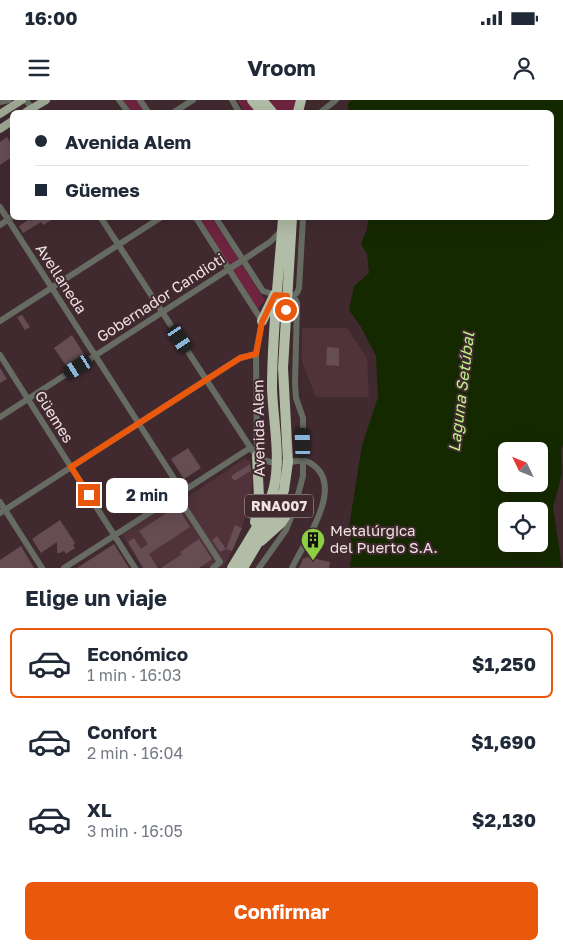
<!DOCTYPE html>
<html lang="es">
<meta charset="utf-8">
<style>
body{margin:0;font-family:"Golos Text",sans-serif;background:#f2f2f3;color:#1f2937;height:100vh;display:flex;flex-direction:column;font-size:19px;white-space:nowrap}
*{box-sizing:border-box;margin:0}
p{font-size:16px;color:#747a83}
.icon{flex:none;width:28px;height:28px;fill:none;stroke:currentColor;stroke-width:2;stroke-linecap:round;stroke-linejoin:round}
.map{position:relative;height:468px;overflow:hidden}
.side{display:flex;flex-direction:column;background:#fff;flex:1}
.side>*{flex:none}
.hud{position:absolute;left:10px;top:10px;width:544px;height:110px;border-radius:8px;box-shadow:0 5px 20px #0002;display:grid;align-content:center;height:110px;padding:0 25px;background:#fff}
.needle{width:32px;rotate:313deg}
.buttons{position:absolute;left:498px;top:342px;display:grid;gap:10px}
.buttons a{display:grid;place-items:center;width:50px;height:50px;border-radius:8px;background:#fff;box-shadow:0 5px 20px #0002;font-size:25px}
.end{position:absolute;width:22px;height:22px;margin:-11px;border:6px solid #ea580c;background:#fff;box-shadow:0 0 0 2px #fff}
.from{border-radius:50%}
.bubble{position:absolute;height:35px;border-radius:8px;background:#fff;box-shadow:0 5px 20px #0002;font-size:16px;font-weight:700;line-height:35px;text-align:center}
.car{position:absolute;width:15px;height:30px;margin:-15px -8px;border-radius:6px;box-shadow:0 0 4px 1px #0007;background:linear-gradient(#222 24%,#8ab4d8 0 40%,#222 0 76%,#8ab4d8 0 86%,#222 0)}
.hud b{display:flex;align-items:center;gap:18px;height:48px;font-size:19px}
.hud b+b{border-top:1px solid #e0e1e3}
.hud i{width:12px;height:12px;background:#1f2937}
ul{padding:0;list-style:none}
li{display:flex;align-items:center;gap:15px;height:70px;margin:0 10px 8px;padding:0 15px;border:2px solid transparent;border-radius:8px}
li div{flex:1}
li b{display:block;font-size:19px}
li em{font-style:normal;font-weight:700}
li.on{border-color:#ea580c}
li>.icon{width:45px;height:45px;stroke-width:1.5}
h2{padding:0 25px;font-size:22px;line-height:60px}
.cta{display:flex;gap:10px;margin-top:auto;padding:10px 25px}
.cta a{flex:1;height:58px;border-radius:8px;background:#ea580c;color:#fff;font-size:20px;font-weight:700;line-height:58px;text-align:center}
.status{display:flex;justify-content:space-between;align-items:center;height:35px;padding:0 25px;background:#fff;direction:ltr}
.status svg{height:14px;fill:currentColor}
header{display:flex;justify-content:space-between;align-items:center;height:65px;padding:0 25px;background:#fff;font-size:22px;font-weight:700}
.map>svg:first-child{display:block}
</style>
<div class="status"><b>16:00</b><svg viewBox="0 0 49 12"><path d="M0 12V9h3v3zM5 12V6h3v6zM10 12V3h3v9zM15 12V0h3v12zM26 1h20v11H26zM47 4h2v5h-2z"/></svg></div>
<header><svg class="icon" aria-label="menu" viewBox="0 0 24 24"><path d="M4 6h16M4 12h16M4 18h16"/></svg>Vroom<svg class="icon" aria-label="person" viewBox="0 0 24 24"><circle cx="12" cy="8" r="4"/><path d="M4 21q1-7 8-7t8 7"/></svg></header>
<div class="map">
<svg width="563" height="468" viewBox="0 0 563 468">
<rect width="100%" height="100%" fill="#402a30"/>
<path fill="#4f323a" d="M 302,228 L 347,228 L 367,258 L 369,297 L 316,297 L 302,262 Z
M 244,359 L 250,361 L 253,378 L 249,404 L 242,428 L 232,451 L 223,467 L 143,467 L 122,435 L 182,394 L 186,398 Z"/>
<path fill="#6e243e" d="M 123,0 L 137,0 L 145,12 L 131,12 Z
M 237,0 L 298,0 L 295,12 L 245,12 Z
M 198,118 L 212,118 L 265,201 L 256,209 Z"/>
<path fill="#152900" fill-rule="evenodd" d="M 352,0 L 563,0 L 563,344 L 561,349 L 562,374 L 553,407 L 562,467 L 350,467 L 352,451 L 349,427 L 362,345 L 378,297 L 376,256 L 361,227 L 349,210 L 354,186 L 369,173 L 367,154 L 361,144 L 367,129 L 368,120 L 373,118 L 551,118 L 551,12 L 348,12 L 348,3 ZM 506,351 L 539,351 L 539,384 L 506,384 ZM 506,411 L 539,411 L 539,444 L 506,444 Z"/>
<path fill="#664d53" d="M 7,37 L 12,45 L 12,57 L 0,65 L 0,42 Z
M 37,118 L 55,118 L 43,125 L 41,122 L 23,133 L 19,126 L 30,119 L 31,121 Z
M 22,215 L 30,227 L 25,230 L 17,217 Z
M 72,235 L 85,256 L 67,267 L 54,248 Z
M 327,247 L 339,248 L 339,266 L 326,265 Z
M 0,268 L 7,279 L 0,283 Z
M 188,348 L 201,368 L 184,379 L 171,359 Z
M 250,364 L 251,371 L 234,381 L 231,376 Z
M 177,406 L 190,427 L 149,454 L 158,468 L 143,468 L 128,442 L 134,438 L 141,449 L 148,444 L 139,431 Z
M 60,420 L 75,443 L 73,445 L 75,448 L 66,454 L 64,451 L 60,453 L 57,453 L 57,442 L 41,453 L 32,439 Z
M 235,425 L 242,428 L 232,451 L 226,449 Z
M 217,436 L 226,449 L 220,452 L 212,440 Z
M 199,439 L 212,459 L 199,468 L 161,468 L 182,454 L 180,452 Z
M 114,444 L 129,468 L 77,468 L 94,457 Z
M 21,446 L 34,468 L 0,468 L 0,460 Z
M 307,457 L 330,462 L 329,468 L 299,468 L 303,459 Z"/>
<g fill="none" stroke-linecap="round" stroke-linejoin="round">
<path stroke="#676c63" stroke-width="6" d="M 26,0 L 34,12
M 119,0 L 128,12
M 140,0 L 148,12
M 232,0 L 239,12
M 0,2 L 9,0
M 174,12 L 193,0
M 321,12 L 336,0
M 0,107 L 182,391
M 101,118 L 252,350 C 267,368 283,363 304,360
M 196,118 L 262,221 L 256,254 L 257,356
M 216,118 L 263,191 L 276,195
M 0,125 L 12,117
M 290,197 L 297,193 L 299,188 L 303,118
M 0,221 L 160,118
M 0,255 L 135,468
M 0,317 L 243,160 L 270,142 L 281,131
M 176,394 L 220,462 L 213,468
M 0,402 L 42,468
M 0,413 L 240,258 L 256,254
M 64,468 L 250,348
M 259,468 L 286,430 L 294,410 L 303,376 L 303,318 L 296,298 L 295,284 L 297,203 L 295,199 L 286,196
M 292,468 C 304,441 352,379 304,360"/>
<path stroke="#9ca794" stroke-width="8" d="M 26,12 L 46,0
M 0,14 L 22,0
M 0,29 L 12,21"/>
<path stroke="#b1bda7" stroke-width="10" d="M 252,0 L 262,12
M 262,0 L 272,12
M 298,12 L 301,0
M 262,221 L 275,194
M 255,422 L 259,397 L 257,356
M 261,441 L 281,423 L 296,401
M 232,468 C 247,442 267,416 274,387 C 281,355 273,321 272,288 C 272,231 279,174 283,118
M 243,468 L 273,417 L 284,390 L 288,362 L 283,268 L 292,118"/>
</g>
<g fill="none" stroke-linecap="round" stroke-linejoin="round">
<path stroke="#ea580c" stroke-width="6" d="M 89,395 L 71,367 L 240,258 L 256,254 L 262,222 L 275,195 L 287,196 L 286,210"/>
</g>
<defs>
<symbol id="building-pin" viewBox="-11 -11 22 30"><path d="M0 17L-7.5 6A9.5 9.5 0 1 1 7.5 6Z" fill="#8ece43" stroke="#402a30"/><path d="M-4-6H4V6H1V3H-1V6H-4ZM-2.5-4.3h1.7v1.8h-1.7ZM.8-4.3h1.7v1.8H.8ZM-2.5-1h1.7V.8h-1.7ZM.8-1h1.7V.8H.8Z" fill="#111"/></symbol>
</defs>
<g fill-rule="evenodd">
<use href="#building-pin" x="299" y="426" width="28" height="38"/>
</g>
<g text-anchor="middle" stroke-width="4" stroke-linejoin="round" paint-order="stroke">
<rect fill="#402a30" stroke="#baa9ad" stroke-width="1" x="245" y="394.5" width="68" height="23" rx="4"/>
<g font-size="14" font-weight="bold" fill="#efe0e3">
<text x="279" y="411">RNA007</text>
</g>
<g font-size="15" fill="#efe0e3" stroke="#402a30">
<text transform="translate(61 179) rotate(57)" y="5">Avellaneda</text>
<text transform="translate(161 198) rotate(-33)" y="5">Gobernador Candioti</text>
<text transform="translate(54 317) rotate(58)" y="5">Güemes</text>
<text transform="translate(259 328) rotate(-91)" y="5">Avenida Alem</text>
</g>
<g font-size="15" fill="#efe0e3" stroke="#402a30" text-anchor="start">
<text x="330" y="436">Metalúrgica<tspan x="330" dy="17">del Puerto S.A.</tspan></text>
</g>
<g font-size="16" font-style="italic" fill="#bcf484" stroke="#402a30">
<text transform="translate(461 292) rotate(-83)" y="6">Laguna Setúbal</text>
</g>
</g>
</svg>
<div class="buttons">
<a><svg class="needle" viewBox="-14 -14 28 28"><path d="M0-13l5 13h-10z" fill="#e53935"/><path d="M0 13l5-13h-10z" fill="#747a83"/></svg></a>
<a><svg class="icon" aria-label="locate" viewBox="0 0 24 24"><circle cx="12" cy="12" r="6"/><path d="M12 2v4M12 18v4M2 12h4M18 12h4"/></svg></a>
</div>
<i class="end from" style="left:286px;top:210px"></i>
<i class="end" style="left:89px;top:395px"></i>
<div class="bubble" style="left:106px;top:378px;width:82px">2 min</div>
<i class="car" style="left:180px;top:239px;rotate:146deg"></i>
<i class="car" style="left:78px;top:267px;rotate:237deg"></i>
<i class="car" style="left:303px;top:343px;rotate:358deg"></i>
<div class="hud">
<b><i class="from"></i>Avenida Alem</b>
<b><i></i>Güemes</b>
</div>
</div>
<section class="side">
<h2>Elige un viaje</h2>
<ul>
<li class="on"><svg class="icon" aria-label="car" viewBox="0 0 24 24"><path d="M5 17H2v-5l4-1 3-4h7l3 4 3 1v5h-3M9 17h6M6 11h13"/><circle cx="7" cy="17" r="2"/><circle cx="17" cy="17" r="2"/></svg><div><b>Económico</b><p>1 min · 16:03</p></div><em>$1,250</em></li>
<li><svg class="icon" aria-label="car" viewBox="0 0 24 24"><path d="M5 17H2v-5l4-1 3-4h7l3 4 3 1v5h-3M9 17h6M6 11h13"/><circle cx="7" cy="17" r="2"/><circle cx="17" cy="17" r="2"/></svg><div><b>Confort</b><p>2 min · 16:04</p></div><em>$1,690</em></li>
<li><svg class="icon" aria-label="car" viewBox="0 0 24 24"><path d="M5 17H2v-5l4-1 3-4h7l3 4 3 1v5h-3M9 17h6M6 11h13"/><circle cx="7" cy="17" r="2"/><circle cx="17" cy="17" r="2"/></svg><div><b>XL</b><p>3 min · 16:05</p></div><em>$2,130</em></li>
</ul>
<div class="cta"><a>Confirmar</a></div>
</section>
